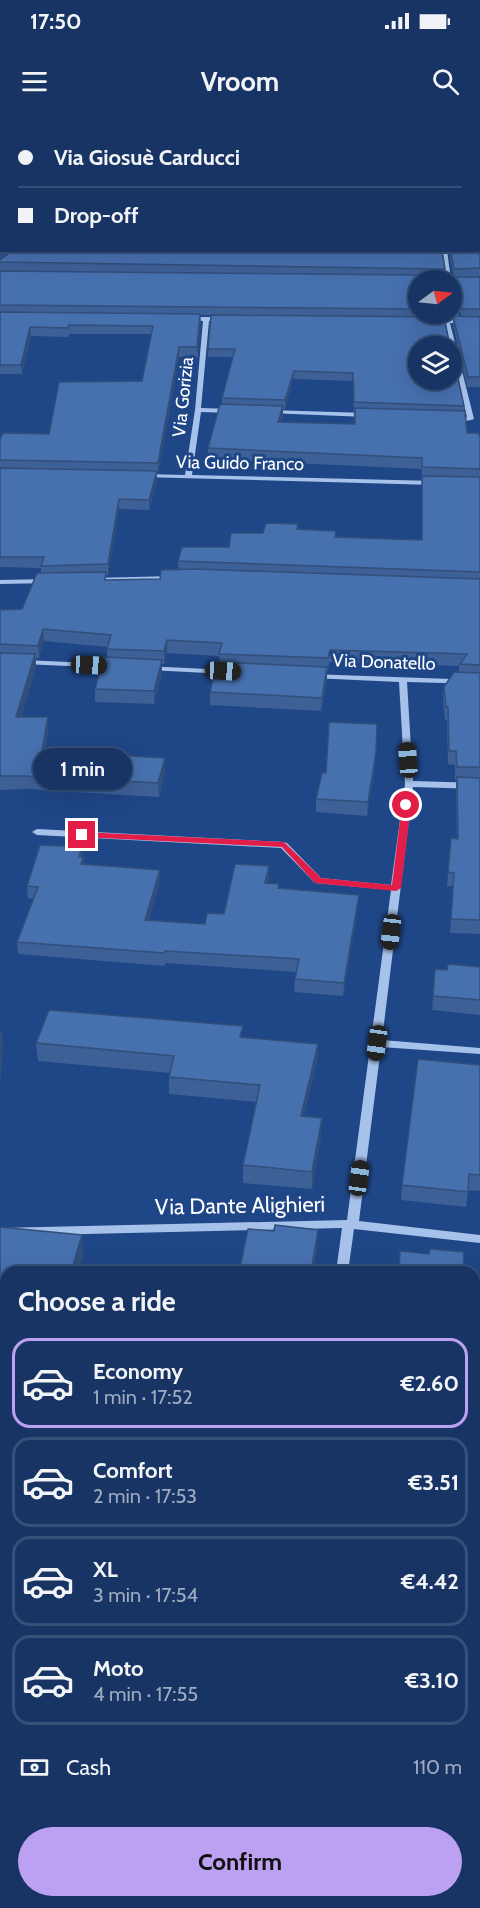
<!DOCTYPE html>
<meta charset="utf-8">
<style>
body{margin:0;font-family:Cabin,sans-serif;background:#203c6a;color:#f1f3f6;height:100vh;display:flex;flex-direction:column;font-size:22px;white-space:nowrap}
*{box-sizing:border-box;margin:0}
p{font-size:20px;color:#9eaabf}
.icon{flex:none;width:33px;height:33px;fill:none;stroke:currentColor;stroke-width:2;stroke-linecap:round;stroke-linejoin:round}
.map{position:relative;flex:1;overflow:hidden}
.drawer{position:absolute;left:0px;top:1146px;width:480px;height:642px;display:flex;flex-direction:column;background:#173464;border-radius:18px 18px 0 0;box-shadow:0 6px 24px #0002,0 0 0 2px #364f78}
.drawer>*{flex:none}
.banner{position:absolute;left:0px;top:0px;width:480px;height:132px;box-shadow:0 6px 24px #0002,0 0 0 2px #364f78;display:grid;align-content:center;height:132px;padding:0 18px;background:#173464}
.needle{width:39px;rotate:75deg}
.controls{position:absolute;left:408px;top:150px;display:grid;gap:12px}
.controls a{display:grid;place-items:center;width:54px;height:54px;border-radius:50%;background:#173464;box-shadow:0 6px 24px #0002,0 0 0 2px #364f78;font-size:30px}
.end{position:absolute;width:27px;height:27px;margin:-14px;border:8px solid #e11d48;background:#fff;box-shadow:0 0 0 3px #fff}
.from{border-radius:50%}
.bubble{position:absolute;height:42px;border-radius:21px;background:#173464;box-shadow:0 6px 24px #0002,0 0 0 2px #364f78;font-size:20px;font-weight:700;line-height:42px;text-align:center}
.car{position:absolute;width:18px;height:36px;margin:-18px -9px;border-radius:8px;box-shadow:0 0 4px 2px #0007;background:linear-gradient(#222 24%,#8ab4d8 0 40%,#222 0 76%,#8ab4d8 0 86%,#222 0)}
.banner b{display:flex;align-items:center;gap:21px;height:57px;font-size:22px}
.banner b+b{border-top:2px solid #364f78}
.banner i{width:15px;height:15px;background:#f1f3f6}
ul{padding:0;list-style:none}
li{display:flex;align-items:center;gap:18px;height:90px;margin:0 12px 9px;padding:0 6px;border:3px solid #364f78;border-radius:18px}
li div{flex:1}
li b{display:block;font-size:22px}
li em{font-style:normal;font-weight:700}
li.current{border-color:#bca0f2}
li>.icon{width:54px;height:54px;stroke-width:1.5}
h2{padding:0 18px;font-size:27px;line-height:72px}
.pay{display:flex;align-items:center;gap:15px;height:66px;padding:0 18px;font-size:22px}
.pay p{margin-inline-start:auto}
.button{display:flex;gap:12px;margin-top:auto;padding:12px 18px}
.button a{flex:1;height:69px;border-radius:36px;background:#bca0f2;color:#111;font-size:24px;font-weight:700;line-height:69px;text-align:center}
.status{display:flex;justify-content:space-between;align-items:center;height:42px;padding:0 30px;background:#173464;direction:ltr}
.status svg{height:16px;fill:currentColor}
header{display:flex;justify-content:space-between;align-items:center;height:78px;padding:0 18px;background:#173464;font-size:27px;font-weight:700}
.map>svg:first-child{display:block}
</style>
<div class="status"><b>17:50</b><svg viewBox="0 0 49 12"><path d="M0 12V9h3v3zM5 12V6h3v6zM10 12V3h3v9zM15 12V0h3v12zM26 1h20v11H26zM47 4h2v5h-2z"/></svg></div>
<header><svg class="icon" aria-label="menu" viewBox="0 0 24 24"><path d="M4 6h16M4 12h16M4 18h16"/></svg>Vroom<svg class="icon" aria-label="search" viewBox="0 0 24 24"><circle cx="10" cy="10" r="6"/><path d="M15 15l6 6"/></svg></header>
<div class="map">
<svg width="480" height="1788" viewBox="0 0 480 1788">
<rect width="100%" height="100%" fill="#1f4686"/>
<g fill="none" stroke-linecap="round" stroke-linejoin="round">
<path fill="#a7c2ea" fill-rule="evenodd" d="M 0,128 L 2,130 L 22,131 L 19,133 L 0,132 Z
M 442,130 L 447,130 L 451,160 L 446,160 Z
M 452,173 L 455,175 L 459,200 L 480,200 L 480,204 L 450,203 L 474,299 C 469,302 454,301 449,298 L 452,296 L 467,297 L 444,203 L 429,201 L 432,199 L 454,200 L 452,187 Z
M 186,197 L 225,197 L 228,199 L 225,201 L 209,201 L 201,288 L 232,289 L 235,291 L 232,293 L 201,292 L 192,355 L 435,361 L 438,363 L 435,365 L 142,357 L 141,356 L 144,354 L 185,355 L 195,290 L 203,201 L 184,200 L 183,199 Z
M 269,290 L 367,293 L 370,295 L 367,297 L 267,293 L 267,291 Z
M 174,456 L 177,456 L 177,460 L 93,462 L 89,460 L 93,458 Z
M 48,459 L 52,461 L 51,463 L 0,464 L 0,460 Z
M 0,539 L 114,544 L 118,546 L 114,548 L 0,543 Z
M 145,546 L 228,550 L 232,552 L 228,554 L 148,550 L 145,550 Z
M 309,554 L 480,560 L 480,564 L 407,562 L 413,661 L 480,663 L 480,669 L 413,667 L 382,920 L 480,928 L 480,934 L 381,927 L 359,1101 L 480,1115 L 480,1123 L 354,1109 L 348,1152 L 336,1152 L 342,1108 L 0,1116 L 0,1108 L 347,1100 L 391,770 L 315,763 L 281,728 L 37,715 L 32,712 L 37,709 L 284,722 L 287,723 L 321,758 L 391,765 L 405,664 L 399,562 L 312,558 L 308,556 Z
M 0,1330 L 6,1331 L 6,1341 L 0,1340 Z
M 474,1386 L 480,1387 L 480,1399 L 474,1398 Z
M 295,1782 L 311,1782 L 311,1788 L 295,1788 Z"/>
</g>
<path fill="#3d6096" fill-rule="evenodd" d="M 0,0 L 2,2 L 2,130 L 5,134 L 0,139 Z
M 478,3 L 480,4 L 480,267 L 467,267 L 453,205 L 453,196 L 461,197 L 457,175 L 452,171 L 452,160 L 418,160 L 418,194 L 452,194 L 452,182 L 452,189 L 451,198 L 444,198 L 464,286 L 464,291 L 467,313 L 480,316 L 480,814 L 450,813 L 453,766 L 447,766 L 451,718 L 457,719 L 456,671 L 456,660 L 455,660 L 455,645 L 448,644 L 447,600 L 445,600 L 443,580 L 444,567 L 459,553 L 459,546 L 329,542 L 328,551 L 327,551 L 327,560 L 321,591 L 210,585 L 210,572 L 220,542 L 219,536 L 167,533 L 164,544 L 162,544 L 162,553 L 154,584 L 95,582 L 95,569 L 107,537 L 107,527 L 44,521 L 39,538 L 36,538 L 36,547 L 21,597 L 48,610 L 45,631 L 165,638 L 165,651 L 159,677 L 26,669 L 0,670 L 0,490 L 22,489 L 41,453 L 41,448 L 0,447 L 0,319 L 49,314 L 142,261 L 152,214 L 69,214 L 69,217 L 31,216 L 22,254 L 0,254 L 0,140 L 445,149 L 445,153 L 454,157 L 448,130 L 478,130 ZM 200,195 L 211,195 L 208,237 L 233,237 L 222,278 L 222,284 L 208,328 L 208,339 L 422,349 L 422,420 L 335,417 L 298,409 L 263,413 L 229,427 L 178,441 L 178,450 L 160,459 L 106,460 L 106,455 L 108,455 L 119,389 L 149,390 L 157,362 L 157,353 L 158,353 L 179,237 L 198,237 ZM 293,259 L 353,261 L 354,304 L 281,302 L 283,297 L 283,289 L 285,289 Z
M 375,646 L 367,696 L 316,692 L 316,679 L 326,653 Z
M 82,727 L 84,745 L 160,750 L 160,762 L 149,800 L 205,804 L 224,794 L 269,758 L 268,763 L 279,764 L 279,768 L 358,787 L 343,876 L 294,872 L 295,859 L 296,852 L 165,843 L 165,846 L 18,834 L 17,822 L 33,779 L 28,778 L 27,766 Z
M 480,847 L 480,895 L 432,890 L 435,849 L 447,850 Z
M 243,917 L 318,924 L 317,941 L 304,996 L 321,1015 L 312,1069 L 243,1063 L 243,1045 L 256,982 L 169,974 L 169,957 L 170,953 L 38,941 L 36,923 Z
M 480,945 L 480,1071 L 468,1070 L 466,1087 L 401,1080 L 402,1065 Z
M 0,1107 L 83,1135 L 79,1152 L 6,1152 L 6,1205 L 0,1204 Z
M 474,1246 L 480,1247 L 480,1321 L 474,1320 Z
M 0,1380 L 6,1380 L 6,1487 L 0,1485 Z
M 474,1579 L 480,1579 L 480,1688 L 474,1688 Z
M 6,1782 L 72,1782 L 72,1788 L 0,1788 Z
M 190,1782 L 254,1782 L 253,1788 L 239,1788 Z"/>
<path fill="#324e7a" d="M 2,129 L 2,130 L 4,130 L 5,134 L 0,139 L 0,130 Z
M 200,194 L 201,203 L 198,237 L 197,227 Z
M 30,207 L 31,216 L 22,254 L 21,245 Z
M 179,227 L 179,237 L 158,353 L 158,343 Z
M 294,251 L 293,259 L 285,289 L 285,280 Z
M 283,286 L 283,297 L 278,312 L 278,302 Z
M 157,351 L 157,362 L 149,390 L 149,380 Z
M 119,379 L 119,389 L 108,455 L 108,444 Z
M 43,509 L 44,521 L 39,538 L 38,526 Z
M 167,520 L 167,533 L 164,544 L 164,531 Z
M 35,534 L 36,547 L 17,610 L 16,597 Z
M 162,540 L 162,553 L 154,584 L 154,571 Z
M 327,547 L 327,560 L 321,591 L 322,578 Z
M 48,597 L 48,610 L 43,644 L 42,631 Z
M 376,632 L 375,646 L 367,696 L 368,682 Z
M 165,638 L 165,651 L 159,677 L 158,663 Z
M 82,727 L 84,749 L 82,757 L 79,737 Z
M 269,746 L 269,758 L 265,775 L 265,763 Z
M 160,750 L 160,762 L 146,813 L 145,800 Z
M 359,775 L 358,787 L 343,876 L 344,863 Z
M 2,913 L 3,926 L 0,972 L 0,942 Z
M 318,924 L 317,941 L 300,1013 L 301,996 Z
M 322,998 L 321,1015 L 312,1069 L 312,1052 Z
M 318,1110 L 317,1130 L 314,1152 L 311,1152 Z
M 82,1115 L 83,1135 L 79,1152 L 71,1152 Z"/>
<path fill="#4770af" stroke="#324e7a" stroke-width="1.5" d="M 0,0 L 442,0 L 458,2 L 2,2 L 2,10 L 0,10 Z
M 478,3 L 480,4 L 480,29 L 478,29 Z
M 0,15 L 2,15 L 2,48 L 0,48 Z
M 478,34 L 480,34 L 480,78 L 478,78 Z
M 0,53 L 2,53 L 2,79 L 0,79 Z
M 478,83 L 480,83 L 480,110 L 478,110 Z
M 0,84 L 2,84 L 2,118 L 0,118 Z
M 478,117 L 480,117 L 480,148 L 454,149 L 450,130 L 478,130 Z
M 13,130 L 442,130 L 445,149 L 0,142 L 0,140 Z
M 0,151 L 418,155 L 446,153 L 453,157 L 480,157 L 480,189 L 462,189 L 458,166 L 452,162 L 452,163 L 452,160 L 418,160 L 418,189 L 0,185 Z
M 0,192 L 200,194 L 197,227 L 179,227 L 158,343 L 0,340 L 0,319 L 3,313 L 49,314 L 59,262 L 142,261 L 153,206 L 69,205 L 68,208 L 30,207 L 21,245 L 0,245 Z
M 211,195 L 444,197 L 450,226 L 418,226 L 418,260 L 452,260 L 452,231 L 464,286 L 354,282 L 353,253 L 294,251 L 285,280 L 222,278 L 235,229 L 208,229 Z
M 453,196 L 480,197 L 480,257 L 468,257 Z
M 220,284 L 283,286 L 278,302 L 355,304 L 355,288 L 465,291 L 467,313 L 478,313 L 480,316 L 480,349 L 422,347 L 422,338 L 208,328 Z
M 0,348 L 157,351 L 149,380 L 119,379 L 108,444 L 41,446 L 44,437 L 0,437 Z
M 422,356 L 480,357 L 480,452 L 178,441 L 182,427 L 229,427 L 231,413 L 263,413 L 266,403 L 298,404 L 297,409 L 336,411 L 335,417 L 422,420 Z
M 194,449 L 480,459 L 480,545 L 460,544 L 467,534 L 330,530 L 328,538 L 219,534 L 222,523 L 167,520 L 164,531 L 107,529 L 111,515 L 43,509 L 38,526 L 0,524 L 0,490 L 22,489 L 37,453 L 106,452 L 105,460 L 160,459 L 161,450 Z
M 0,533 L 35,534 L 16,597 L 48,597 L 42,631 L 165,638 L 158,663 L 25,656 L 0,656 Z
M 104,537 L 162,540 L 154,571 L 95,569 Z
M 217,542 L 327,547 L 322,578 L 210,572 Z
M 454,552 L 480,553 L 480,647 L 457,647 L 456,631 L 449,631 L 448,587 L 446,587 L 444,567 Z
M 329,602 L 377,604 L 376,632 L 368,682 L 316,679 L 322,653 L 326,653 Z
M 457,657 L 480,658 L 480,800 L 451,799 L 454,753 L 448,752 L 451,718 L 458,719 Z
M 40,725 L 82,727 L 79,737 L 83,737 L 81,744 L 160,750 L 145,800 L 205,804 L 207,793 L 224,794 L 235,744 L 269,746 L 265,763 L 279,764 L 278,768 L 359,775 L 344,863 L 295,859 L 299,839 L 165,831 L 164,833 L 17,822 L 38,767 L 27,766 Z
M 448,844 L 480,847 L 480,880 L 433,876 L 435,849 L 447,850 Z
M 49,890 L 243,906 L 240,917 L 318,924 L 301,996 L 322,998 L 312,1052 L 243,1045 L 260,965 L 169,957 L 174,936 L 36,923 Z
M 0,913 L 2,913 L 0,942 Z
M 418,939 L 480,945 L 480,1055 L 469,1054 L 468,1072 L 402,1065 Z
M 275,1105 L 318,1110 L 311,1152 L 239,1152 L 248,1109 L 274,1111 Z
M 0,1107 L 82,1115 L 71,1152 L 6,1152 L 6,1185 L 0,1184 Z
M 430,1129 L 464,1132 L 463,1152 L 399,1152 L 400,1131 L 429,1134 Z
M 474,1246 L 480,1247 L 480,1305 L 474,1304 Z
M 0,1380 L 6,1380 L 6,1467 L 0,1465 Z
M 474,1579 L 480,1579 L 480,1668 L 474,1668 Z
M 0,1669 L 6,1669 L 6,1782 L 40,1782 L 39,1788 L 0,1788 Z
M 474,1747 L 477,1748 L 476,1788 L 384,1788 L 384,1782 L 474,1782 Z"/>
<path fill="#e11d48" d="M 406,682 L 411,685 L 401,768 L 396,771 L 315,763 L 282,727 L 82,717 L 78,715 L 82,712 L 284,722 L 321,758 L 392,765 L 402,685 Z"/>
<g text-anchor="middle" stroke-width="6" stroke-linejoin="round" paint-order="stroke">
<g font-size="18" fill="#fff" stroke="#1f4686">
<text transform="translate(183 277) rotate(-84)" y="6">Via Gorizia</text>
<text transform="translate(240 343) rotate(1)" y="6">Via Guido Franco</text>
<text transform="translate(384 542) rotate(2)" y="6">Via Donatello</text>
</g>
<g font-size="22" fill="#fff" stroke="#1f4686">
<text transform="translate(240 1085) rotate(-1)" y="8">Via Dante Alighieri</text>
</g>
</g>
</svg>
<div class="controls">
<a><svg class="needle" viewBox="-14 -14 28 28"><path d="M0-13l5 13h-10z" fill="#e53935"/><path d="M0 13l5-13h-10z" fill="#9eaabf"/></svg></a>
<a><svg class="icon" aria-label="layers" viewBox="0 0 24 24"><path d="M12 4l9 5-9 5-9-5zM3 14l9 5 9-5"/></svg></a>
</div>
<i class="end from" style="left:406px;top:685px"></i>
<i class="end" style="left:82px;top:715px"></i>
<div class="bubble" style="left:33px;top:628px;width:99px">1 min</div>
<i class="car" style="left:89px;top:545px;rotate:93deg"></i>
<i class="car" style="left:223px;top:551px;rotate:93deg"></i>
<i class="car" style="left:408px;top:640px;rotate:356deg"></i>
<i class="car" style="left:391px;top:812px;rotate:187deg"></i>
<i class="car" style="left:377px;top:923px;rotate:188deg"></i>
<i class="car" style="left:359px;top:1058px;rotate:8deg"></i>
<div class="banner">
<b><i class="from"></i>Via Giosuè Carducci</b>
<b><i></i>Drop-off</b>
</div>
<section class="drawer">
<h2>Choose a ride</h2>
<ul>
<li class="current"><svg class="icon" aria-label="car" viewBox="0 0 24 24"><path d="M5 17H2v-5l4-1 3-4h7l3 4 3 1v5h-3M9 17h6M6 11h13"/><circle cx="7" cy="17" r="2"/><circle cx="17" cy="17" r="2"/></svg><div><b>Economy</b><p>1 min · 17:52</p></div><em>€2.60</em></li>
<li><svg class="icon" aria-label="car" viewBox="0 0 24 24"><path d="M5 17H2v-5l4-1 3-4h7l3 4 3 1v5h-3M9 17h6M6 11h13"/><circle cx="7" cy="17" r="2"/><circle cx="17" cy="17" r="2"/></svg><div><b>Comfort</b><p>2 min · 17:53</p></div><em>€3.51</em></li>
<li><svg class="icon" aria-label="car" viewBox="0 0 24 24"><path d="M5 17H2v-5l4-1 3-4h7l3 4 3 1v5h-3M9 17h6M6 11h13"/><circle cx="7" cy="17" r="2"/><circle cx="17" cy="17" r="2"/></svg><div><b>XL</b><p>3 min · 17:54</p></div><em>€4.42</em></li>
<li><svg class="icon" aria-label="car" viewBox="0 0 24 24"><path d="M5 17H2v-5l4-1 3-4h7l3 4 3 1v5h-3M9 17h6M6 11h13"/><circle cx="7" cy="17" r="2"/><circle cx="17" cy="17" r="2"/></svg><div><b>Moto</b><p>4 min · 17:55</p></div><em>€3.10</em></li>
</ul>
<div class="pay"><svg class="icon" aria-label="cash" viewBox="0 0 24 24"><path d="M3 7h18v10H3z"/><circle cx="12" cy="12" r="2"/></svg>Cash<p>110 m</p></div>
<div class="button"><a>Confirm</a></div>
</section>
</div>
